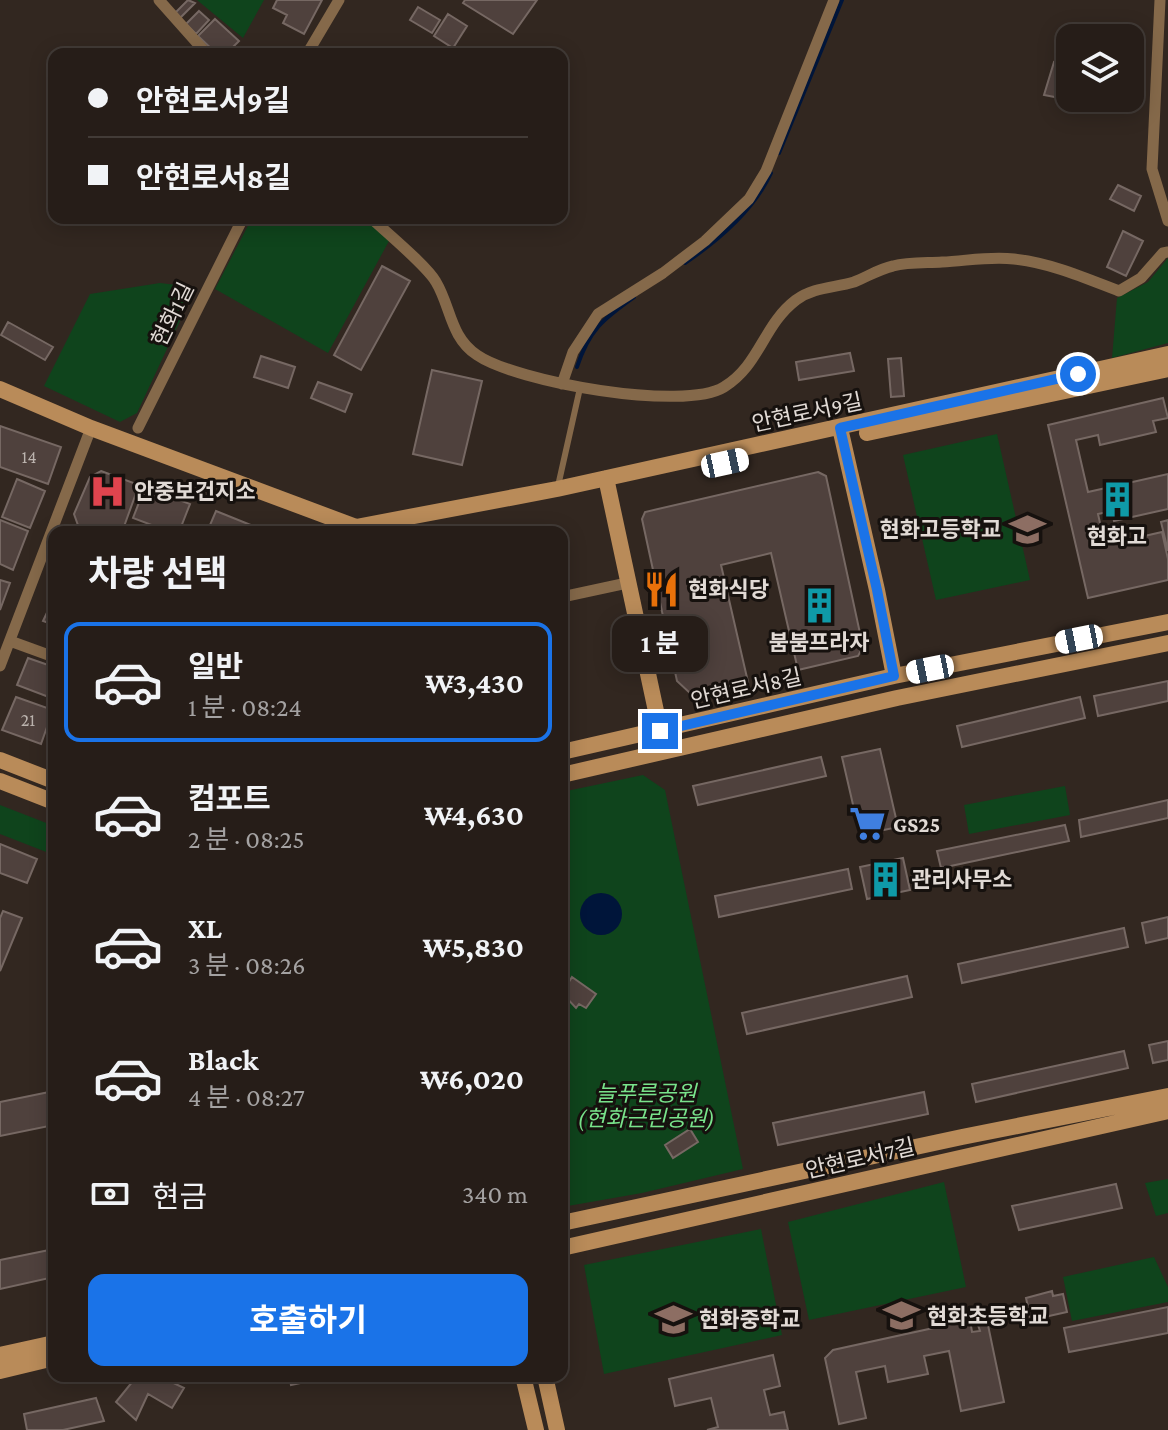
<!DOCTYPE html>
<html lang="ko">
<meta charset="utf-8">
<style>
body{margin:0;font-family:"Crimson Pro","Noto Sans KR",serif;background:#322a25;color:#f1f3f6;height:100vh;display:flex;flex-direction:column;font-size:30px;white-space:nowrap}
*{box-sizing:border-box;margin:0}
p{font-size:26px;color:#a4a2a2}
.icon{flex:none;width:44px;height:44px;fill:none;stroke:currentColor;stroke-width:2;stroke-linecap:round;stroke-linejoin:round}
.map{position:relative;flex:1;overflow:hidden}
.details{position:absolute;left:48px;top:526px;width:520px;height:856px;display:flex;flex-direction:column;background:#261d18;border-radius:16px;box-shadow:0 4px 20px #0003,0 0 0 2px #423b37}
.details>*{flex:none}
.top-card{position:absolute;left:48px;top:48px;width:520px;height:176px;border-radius:16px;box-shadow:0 4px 20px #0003,0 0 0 2px #423b37;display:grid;align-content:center;height:176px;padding:0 40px;background:#261d18}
.fabs{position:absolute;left:1056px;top:24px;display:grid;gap:16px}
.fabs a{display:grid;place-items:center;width:88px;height:88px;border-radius:16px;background:#261d18;box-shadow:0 4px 20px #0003,0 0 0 2px #423b37;font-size:40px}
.end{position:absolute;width:36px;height:36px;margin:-18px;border:10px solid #1a73e8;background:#fff;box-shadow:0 0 0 4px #fff}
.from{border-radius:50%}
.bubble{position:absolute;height:56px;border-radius:16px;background:#261d18;box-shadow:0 4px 20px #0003,0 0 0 2px #423b37;font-size:26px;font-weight:700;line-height:56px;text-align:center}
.car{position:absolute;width:24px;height:48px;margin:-24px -12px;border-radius:10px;box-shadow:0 0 6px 2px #0007;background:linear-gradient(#fff 24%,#345 0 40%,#fff 0 76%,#345 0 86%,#fff 0)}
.top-card b{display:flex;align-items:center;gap:28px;height:76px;font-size:30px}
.top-card b+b{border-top:2px solid #423b37}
.top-card i{width:20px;height:20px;background:#f1f3f6}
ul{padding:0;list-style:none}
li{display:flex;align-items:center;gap:24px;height:120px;margin:0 16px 12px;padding:0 24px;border:4px solid transparent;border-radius:16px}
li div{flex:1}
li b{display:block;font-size:30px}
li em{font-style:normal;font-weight:700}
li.current{border-color:#1a73e8}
li>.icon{width:72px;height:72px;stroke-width:1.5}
h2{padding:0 40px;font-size:36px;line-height:96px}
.pay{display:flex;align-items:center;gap:20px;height:88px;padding:0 40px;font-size:30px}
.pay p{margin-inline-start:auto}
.button{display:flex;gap:16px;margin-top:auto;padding:16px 40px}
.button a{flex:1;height:92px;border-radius:16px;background:#1a73e8;color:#fff;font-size:32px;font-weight:700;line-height:92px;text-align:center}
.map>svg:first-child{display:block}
</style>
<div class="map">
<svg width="1168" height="1430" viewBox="0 0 1168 1430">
<rect width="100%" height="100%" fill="#322720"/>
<path fill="#0f441c" d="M 197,0 L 264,0 L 243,38 Z
M 252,218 L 365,218 L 389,241 L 328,353 L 215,289 Z
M 1168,258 L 1168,343 L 1112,358 L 1117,298 L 1148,282 Z
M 160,283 L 193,287 L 180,321 L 137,413 L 120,422 L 44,386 L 90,294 Z
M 997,434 L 1030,580 L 936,600 L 903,455 Z
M 643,775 L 665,790 L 743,1169 L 642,1193 L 562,1207 L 562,792 Z
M 1065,786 L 1070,815 L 969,834 L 964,805 Z
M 0,805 L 54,826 L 54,855 L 0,834 Z
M 1168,1179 L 1168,1213 L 1156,1216 L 1145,1183 Z
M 944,1182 L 966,1287 L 809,1320 L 788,1222 Z
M 761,1229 L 782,1335 L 604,1374 L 584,1265 Z
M 1154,1257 L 1168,1287 L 1168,1302 L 1072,1321 L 1063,1277 Z"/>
<path fill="#00153a" d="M580 914a21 21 0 1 1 42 0a21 21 0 1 1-42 0Z"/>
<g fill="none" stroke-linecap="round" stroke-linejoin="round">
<path stroke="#00153a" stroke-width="4" d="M 779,153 L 842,0
M 685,263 C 719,240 754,210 771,173
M 577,367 C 589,330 603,319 634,297"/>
</g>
<path fill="#4f413d" stroke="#766863" stroke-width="2" d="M 188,0 L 195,3 L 180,18 L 175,13 Z
M 277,0 L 322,0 L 304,34 L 283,23 L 287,15 L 273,8 Z
M 465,0 L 537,0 L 513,34 L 463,3 Z
M 418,7 L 440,20 L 432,33 L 410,20 Z
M 199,11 L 209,20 L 196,34 L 186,24 Z
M 448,14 L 467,26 L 453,48 L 434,36 Z
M 215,19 L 239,41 L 226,54 L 217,54 L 198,36 Z
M 1054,62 L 1069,66 L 1060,98 L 1044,95 Z
M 1118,185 L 1141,196 L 1134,211 L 1110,199 Z
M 1123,231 L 1143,241 L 1126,276 L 1107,267 Z
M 382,266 L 410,281 L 361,370 L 334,355 Z
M 8,322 L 53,347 L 45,360 L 1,335 Z
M 850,353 L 854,371 L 799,380 L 796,362 Z
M 261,356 L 295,367 L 288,388 L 254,377 Z
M 901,358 L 904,396 L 891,397 L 888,359 Z
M 432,370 L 482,381 L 462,465 L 413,454 Z
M 318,382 L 352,394 L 345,412 L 311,398 Z
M 1163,398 L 1168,418 L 1153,421 L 1156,432 L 1100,445 L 1098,435 L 1076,440 L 1088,492 L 1168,474 L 1168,509 L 1114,521 L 1112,511 L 1098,514 L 1105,545 L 1162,532 L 1168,559 L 1168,580 L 1088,598 L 1048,425 Z
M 0,426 L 61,447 L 48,484 L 0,467 Z
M 101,471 L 139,485 L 122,532 L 90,532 L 79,528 L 74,514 L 90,477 Z
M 818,472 L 826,476 L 863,647 L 858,656 L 798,670 L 771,553 L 721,565 L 748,682 L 692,695 L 677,681 L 642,519 L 645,512 Z
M 17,479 L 45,491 L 30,528 L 2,517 Z
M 145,487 L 190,504 L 179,532 L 170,532 L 133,518 Z
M 216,511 L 268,532 L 207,532 Z
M 0,520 L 28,531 L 13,570 L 0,564 Z
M 1168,520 L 1168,551 L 1161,522 Z
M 0,580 L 10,583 L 0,610 Z
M 54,598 L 54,625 L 43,621 Z
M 28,658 L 54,667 L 54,699 L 17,685 Z
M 1168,681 L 1168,701 L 1098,716 L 1094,696 Z
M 562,685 L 567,709 L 562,710 Z
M 16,697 L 53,710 L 41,744 L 2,730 Z
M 1080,697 L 1085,718 L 962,747 L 957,726 Z
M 880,749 L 898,827 L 860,835 L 842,757 Z
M 821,757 L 826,776 L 698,805 L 693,786 Z
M 1168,800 L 1168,818 L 1081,837 L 1079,820 Z
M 1065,825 L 1069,841 L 941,868 L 937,851 Z
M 0,844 L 37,859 L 27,883 L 0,873 Z
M 903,858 L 910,890 L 867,899 L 860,867 Z
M 848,869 L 852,889 L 719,917 L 715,896 Z
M 3,911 L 22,918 L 0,971 L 0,918 Z
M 1168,917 L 1168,938 L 1146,943 L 1142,923 Z
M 1124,928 L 1128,947 L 962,983 L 958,964 Z
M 907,976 L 912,997 L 747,1034 L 742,1013 Z
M 572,977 L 596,994 L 586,1008 L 579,1004 L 576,1008 L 562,993 Z
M 1168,1041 L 1168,1060 L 1153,1063 L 1149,1045 Z
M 1124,1051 L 1128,1068 L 976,1102 L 972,1084 Z
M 54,1091 L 54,1125 L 0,1136 L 0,1102 Z
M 924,1092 L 928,1114 L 778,1145 L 773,1123 Z
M 690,1129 L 698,1142 L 673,1158 L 665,1145 Z
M 1116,1184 L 1122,1208 L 1019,1230 L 1012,1206 Z
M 54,1249 L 54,1277 L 0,1289 L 0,1260 Z
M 1052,1291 L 1053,1296 L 1063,1294 L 1067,1312 L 1031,1320 L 1026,1298 Z
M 1168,1307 L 1168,1333 L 1069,1352 L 1064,1328 Z
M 970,1320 L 972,1332 L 980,1331 L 978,1325 L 986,1320 L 988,1325 L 1004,1402 L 961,1411 L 949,1351 L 924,1356 L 928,1374 L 888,1382 L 885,1366 L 856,1372 L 866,1418 L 839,1424 L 825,1358 L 833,1350 Z
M 773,1355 L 780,1386 L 764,1390 L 770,1415 L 784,1412 L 788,1430 L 707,1430 L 718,1427 L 711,1398 L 675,1406 L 669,1379 Z
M 137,1376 L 159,1376 L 184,1388 L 172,1408 L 148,1394 L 136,1420 L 116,1402 Z
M 289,1376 L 333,1376 L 291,1385 Z
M 96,1398 L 104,1421 L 63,1430 L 27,1430 L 24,1414 Z"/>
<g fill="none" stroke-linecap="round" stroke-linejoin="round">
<path stroke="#85694a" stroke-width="6" d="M 558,486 L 580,388"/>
<path stroke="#85694a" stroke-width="11" d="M 159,0 L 207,54
M 1160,0 L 1152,169 L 1168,221
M 307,54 L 339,0
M 371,218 C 387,233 427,266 436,282 C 451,307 450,337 477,355 C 516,382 684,412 724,387 C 760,365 763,325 796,300 C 814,287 834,288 854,282 C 867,277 879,269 893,266 C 908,262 926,263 942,262 C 966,261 990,256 1014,259 C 1051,263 1085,278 1119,291 L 1141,278 L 1163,253 L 1168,252
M 562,384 L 573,352 L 598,314 L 663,273 L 705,241 L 749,199 L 766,171 L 834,0
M 138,428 L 243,218
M 562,597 L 627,583
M 10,641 L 54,657
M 0,666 L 91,428"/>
<path stroke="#b98b59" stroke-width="16" d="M 0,389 L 91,428 L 356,527 L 557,489 L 1168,354
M 840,428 L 877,590 L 894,676
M 867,433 L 1168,369
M 606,478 L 662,739
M 562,752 L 894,676 L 1168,622
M 0,760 L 54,781
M 562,775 L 897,698 L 1168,643
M 0,781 L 54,802
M 562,1223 L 962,1137 L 1168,1096
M 562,1248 L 1168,1111
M 0,1355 L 54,1343
M 0,1371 L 54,1358
M 523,1376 L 536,1430
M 545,1376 L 557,1430"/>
</g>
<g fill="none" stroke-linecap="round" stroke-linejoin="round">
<path stroke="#1a73e8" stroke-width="10" d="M 660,731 L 894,676 L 877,590 L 840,428 L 1078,374"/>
</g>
<defs>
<symbol id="hospital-bare" viewBox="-9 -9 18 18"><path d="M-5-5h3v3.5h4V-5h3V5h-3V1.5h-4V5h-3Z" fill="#e0444e" stroke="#16110e" stroke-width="2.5" paint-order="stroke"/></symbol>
<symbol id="building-bare" viewBox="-9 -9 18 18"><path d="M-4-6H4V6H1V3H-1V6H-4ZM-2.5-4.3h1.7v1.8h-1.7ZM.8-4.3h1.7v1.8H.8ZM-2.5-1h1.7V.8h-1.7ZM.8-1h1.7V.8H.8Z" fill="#0f9aa8" stroke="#16110e" stroke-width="2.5" paint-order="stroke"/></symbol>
<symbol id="school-bare" viewBox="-9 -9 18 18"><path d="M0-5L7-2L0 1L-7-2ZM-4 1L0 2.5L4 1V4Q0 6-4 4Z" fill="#8d6e63" stroke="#16110e" stroke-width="2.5" paint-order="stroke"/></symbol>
<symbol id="restaurant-bare" viewBox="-9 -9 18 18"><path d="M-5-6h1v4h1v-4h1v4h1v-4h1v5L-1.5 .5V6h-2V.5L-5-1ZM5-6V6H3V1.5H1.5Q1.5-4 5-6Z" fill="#e8710a" stroke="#16110e" stroke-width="2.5" paint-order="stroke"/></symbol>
<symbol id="supermarket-bare" viewBox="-9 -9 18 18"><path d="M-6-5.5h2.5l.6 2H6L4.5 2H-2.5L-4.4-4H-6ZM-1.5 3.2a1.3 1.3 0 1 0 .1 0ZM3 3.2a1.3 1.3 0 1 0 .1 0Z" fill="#3f7fe0" stroke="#16110e" stroke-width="2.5" paint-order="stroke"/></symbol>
</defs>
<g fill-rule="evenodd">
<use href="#hospital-bare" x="82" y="466" width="51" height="51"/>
<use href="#building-bare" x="1092" y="474" width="51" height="51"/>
<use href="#school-bare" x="1002" y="504" width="51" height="51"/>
<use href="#restaurant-bare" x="636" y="564" width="51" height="51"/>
<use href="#building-bare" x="794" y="580" width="51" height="51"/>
<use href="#supermarket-bare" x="842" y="798" width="51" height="51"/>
<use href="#building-bare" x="860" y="854" width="51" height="51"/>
<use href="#school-bare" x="876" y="1290" width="51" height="51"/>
<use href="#school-bare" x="648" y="1294" width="51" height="51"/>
</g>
<g text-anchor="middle" stroke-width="6" stroke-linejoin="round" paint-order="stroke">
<g font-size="18" fill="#bcb4af">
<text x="29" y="463">14</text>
<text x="28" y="726">21</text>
</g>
<g font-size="22" fill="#e1dad5" stroke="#16110e">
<text transform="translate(172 314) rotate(-64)" y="8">현화1길</text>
<text transform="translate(807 412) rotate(-12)" y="8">안현로서9길</text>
<text transform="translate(746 688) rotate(-13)" y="8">안현로서8길</text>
<text transform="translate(860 1158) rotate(-13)" y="8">안현로서7길</text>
</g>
<g font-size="22" font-weight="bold" fill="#e1dad5" stroke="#16110e" text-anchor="start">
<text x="134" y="499">안중보건지소</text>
<text x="1001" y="537" text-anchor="end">현화고등학교</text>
<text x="1117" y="544" text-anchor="middle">현화고</text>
<text x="688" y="597">현화식당</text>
<text x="819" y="650" text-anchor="middle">붐붐프라자</text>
<text x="893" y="832">GS25</text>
<text x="911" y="887">관리사무소</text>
<text x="927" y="1324">현화초등학교</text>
<text x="699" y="1327">현화중학교</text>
</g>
<g font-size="22" font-style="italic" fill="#79e38b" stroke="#16110e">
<text x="646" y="1101">늘푸른공원<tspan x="646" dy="25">(현화근린공원)</tspan></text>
</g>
</g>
</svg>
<div class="fabs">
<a><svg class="icon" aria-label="layers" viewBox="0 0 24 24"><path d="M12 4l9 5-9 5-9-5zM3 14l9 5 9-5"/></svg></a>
</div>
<i class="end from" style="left:1078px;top:374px"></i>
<i class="end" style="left:660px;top:731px"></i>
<div class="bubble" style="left:612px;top:616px;width:96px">1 분</div>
<i class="car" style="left:725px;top:463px;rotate:78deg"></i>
<i class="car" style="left:1079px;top:639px;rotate:259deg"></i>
<i class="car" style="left:930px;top:669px;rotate:259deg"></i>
<div class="top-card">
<b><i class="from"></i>안현로서9길</b>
<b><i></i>안현로서8길</b>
</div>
<section class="details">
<h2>차량 선택</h2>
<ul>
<li class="current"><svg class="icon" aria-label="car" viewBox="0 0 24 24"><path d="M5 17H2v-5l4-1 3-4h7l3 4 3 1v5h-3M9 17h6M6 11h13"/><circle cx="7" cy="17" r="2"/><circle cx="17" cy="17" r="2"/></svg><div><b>일반</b><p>1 분 · 08:24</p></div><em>₩3,430</em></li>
<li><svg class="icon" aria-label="car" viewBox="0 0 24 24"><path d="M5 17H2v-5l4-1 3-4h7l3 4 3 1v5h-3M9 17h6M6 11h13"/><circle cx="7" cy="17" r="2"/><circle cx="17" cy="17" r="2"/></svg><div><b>컴포트</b><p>2 분 · 08:25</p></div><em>₩4,630</em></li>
<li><svg class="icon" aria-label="car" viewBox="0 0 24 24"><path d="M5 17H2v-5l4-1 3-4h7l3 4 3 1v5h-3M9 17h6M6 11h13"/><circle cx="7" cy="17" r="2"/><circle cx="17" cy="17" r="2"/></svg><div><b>XL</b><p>3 분 · 08:26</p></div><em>₩5,830</em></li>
<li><svg class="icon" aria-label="car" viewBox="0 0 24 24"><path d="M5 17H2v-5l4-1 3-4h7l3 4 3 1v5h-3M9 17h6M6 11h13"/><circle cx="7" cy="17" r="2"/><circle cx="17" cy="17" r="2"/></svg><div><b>Black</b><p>4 분 · 08:27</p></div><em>₩6,020</em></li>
</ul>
<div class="pay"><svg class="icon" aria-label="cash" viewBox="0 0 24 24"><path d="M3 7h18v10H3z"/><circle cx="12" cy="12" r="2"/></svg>현금<p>340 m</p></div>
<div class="button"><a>호출하기</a></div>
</section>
</div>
